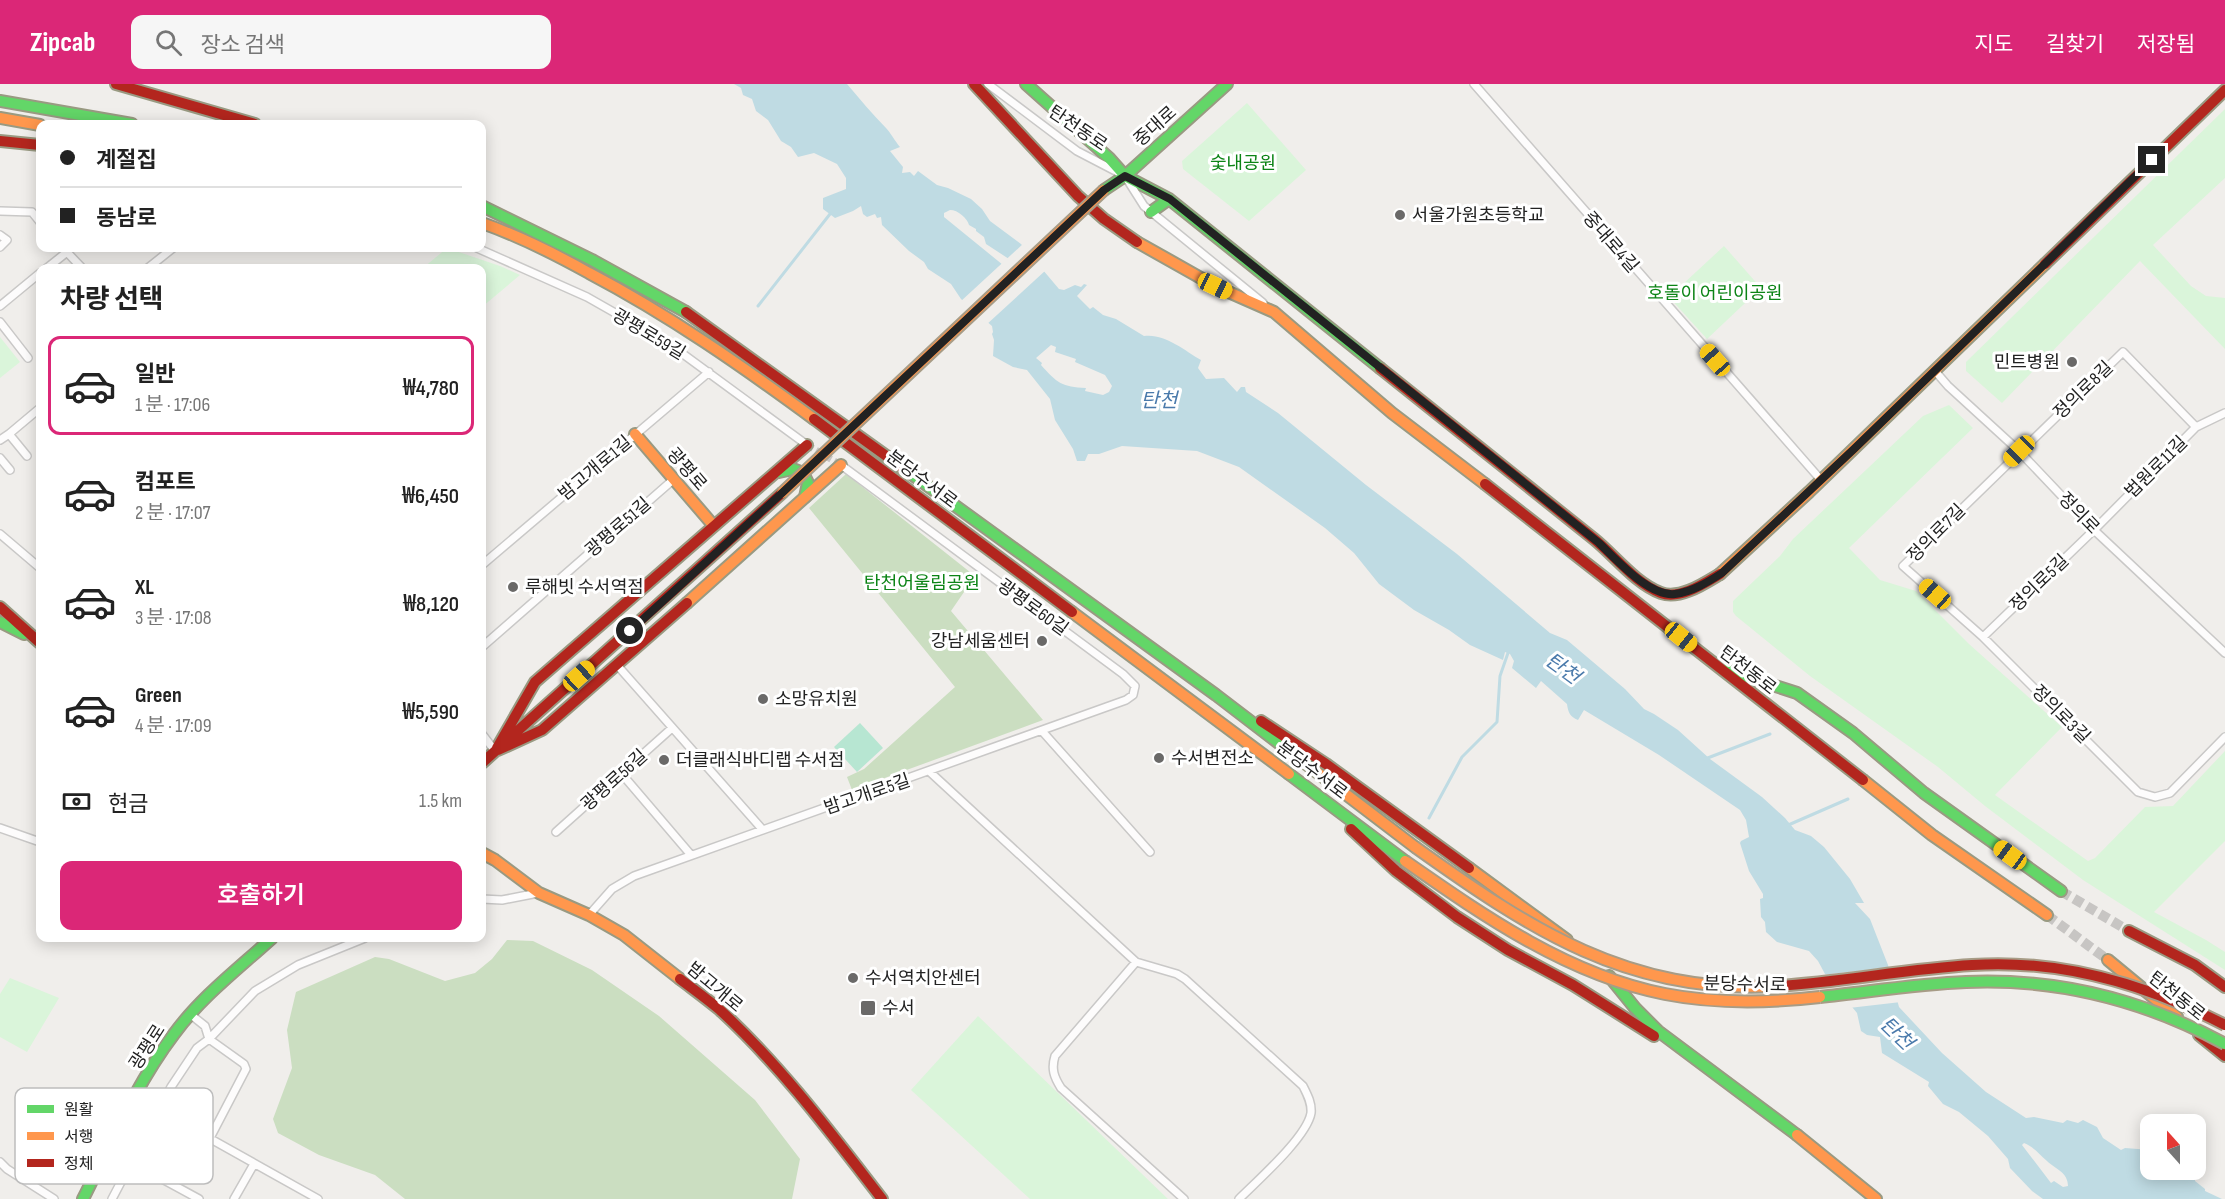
<!DOCTYPE html>
<html lang="ko">
<meta charset="utf-8">
<style>
body{margin:0;font-family:"Sofia Sans Condensed","Noto Sans KR",sans-serif;background:#f6f6f6;color:#222;height:100vh;display:flex;flex-direction:column;font-size:22px;white-space:nowrap}
*{box-sizing:border-box;margin:0}
p{font-size:20px;color:#767676}
.icon{flex:none;width:33px;height:33px;fill:none;stroke:currentColor;stroke-width:2;stroke-linecap:round;stroke-linejoin:round}
.map{position:relative;flex:1;overflow:hidden}
.panel{position:absolute;left:36px;top:180px;width:450px;height:678px;display:flex;flex-direction:column;background:#fff;border-radius:12px;box-shadow:0 3px 15px #0003}
.panel>*{flex:none}
.guide{position:absolute;left:36px;top:36px;width:450px;height:132px;border-radius:12px;box-shadow:0 3px 15px #0003;display:grid;align-content:center;height:132px;padding:0 24px;background:#fff}
.needle{width:39px;rotate:339deg}
.controls{position:absolute;left:2140px;top:1030px;display:grid;gap:12px}
.controls a{display:grid;place-items:center;width:66px;height:66px;border-radius:12px;background:#fff;box-shadow:0 3px 15px #0003;font-size:30px}
.end{position:absolute;width:27px;height:27px;margin:-14px;border:8px solid #222;background:#fff;box-shadow:0 0 0 3px #fff}
.from{border-radius:50%}
.car{position:absolute;width:18px;height:36px;margin:-18px -9px;border-radius:8px;box-shadow:0 0 4px 2px #0007;background:linear-gradient(#f5c518 24%,#345 0 40%,#f5c518 0 76%,#345 0 86%,#f5c518 0)}
.guide b{display:flex;align-items:center;gap:21px;height:57px;font-size:22px}
.guide b+b{border-top:2px solid #e0e0e0}
.guide i{width:15px;height:15px;background:#222}
ul{padding:0;list-style:none}
li{display:flex;align-items:center;gap:18px;height:99px;margin:0 12px 9px;padding:0 12px;border:3px solid transparent;border-radius:12px}
li div{flex:1}
li b{display:block;font-size:22px}
li em{font-style:normal;font-weight:600}
li.active{border-color:#db2777}
li>.icon{width:54px;height:54px;stroke-width:1.5}
h2{padding:0 24px;font-size:27px;line-height:72px}
.pay{display:flex;align-items:center;gap:15px;height:66px;padding:0 24px;font-size:22px}
.pay p{margin-inline-start:auto}
.primary-button{display:flex;gap:12px;margin-top:auto;padding:12px 24px}
.primary-button a{flex:1;height:69px;border-radius:12px;background:#db2777;color:#fff;font-size:24px;font-weight:600;line-height:69px;text-align:center}
header{display:flex;align-items:center;gap:36px;box-sizing:border-box;height:84px;padding:0 30px;background:#db2777;color:#fff}
header strong{font-size:28px}
nav{display:flex;gap:33px;margin-inline-start:auto;font-size:21px}
.search{width:420px;height:54px;background:#f6f6f6;display:flex;align-items:center;gap:15px;box-sizing:border-box;padding:0 21px;border-radius:12px;color:#767676;font-size:22px}
.map>svg:first-child{display:block}
</style>
<header>
<strong>Zipcab</strong>
<div class="search"><svg class="icon" aria-label="search" viewBox="0 0 24 24"><circle cx="10" cy="10" r="6"/><path d="M15 15l6 6"/></svg>장소 검색</div>
<nav><a>지도</a><a>길찾기</a><a>저장됨</a></nav>
</header>
<div class="map">
<svg width="2225" height="1115" viewBox="0 0 2225 1115">
<rect width="100%" height="100%" fill="#f0eeeb"/>
<path fill="#cbdec1" d="M 846,390 L 975,492 L 951,527 L 1043,636 L 852,706 L 847,693 L 864,685 L 955,603 L 809,424 Z
M 507,856 L 533,857 L 592,886 L 659,932 L 755,1016 L 800,1075 L 792,1115 L 405,1115 L 375,1091 L 319,1071 L 278,1049 L 273,1035 L 292,984 L 287,946 L 296,908 L 375,873 L 389,875 L 445,897 L 475,889 L 492,875 Z"/>
<path fill="#daf5da" d="M 1247,19 L 1306,86 L 1249,137 L 1183,85 L 1182,77 Z
M 2225,25 L 2225,94 L 2153,161 L 2191,202 L 2206,212 L 2225,214 L 2225,265 L 2140,177 L 2002,319 L 1966,287 L 1966,278 Z
M 1724,162 L 1761,204 L 1707,255 L 1669,213 Z
M 447,164 L 500,182 L 520,191 L 482,223 L 482,184 L 423,184 Z
M 0,253 L 20,278 L 0,294 Z
M 1949,321 L 1973,344 L 1849,464 L 1880,496 L 1916,507 L 1969,560 L 2062,643 L 1995,711 L 2088,777 L 2095,774 L 2145,723 L 2173,722 L 2225,667 L 2225,757 L 2154,828 L 2206,856 L 2225,868 L 2225,886 L 2083,796 L 1985,722 L 1938,683 L 1810,592 L 1736,532 L 1733,528 L 1733,517 L 1780,472 L 1793,455 L 1923,332 Z
M 10,894 L 59,914 L 27,968 L 0,953 L 0,910 Z
M 978,932 L 1168,1115 L 1030,1115 L 911,1006 Z"/>
<path fill="#b7e6d2" d="M 860,639 L 883,664 L 857,688 L 834,663 Z"/>
<path fill="#bfdbe3" fill-rule="evenodd" d="M 734,0 L 847,0 C 860,15 872,30 886,44 C 890,48 895,57 900,63 L 890,67 L 903,83 L 902,89 L 910,88 L 914,92 L 918,87 L 937,101 L 948,104 L 971,115 L 982,125 L 990,137 L 1021,160 L 1059,205 L 1064,206 L 1075,201 L 1081,203 L 1084,200 L 1087,201 L 1077,212 L 1090,225 L 1093,223 L 1103,231 L 1116,235 L 1144,252 C 1164,249 1184,266 1201,276 L 1198,284 L 1206,295 L 1224,294 L 1237,308 L 1241,303 L 1245,303 L 1246,308 L 1278,329 L 1366,401 L 1457,470 L 1550,549 L 1567,556 L 1625,605 L 1644,625 L 1654,630 L 1678,646 L 1710,675 L 1762,713 L 1785,734 L 1795,746 L 1811,752 L 1824,763 L 1850,795 L 1864,819 L 1855,819 L 1870,835 L 1888,881 L 1899,923 L 1942,969 L 1986,1008 L 2026,1034 L 2034,1033 L 2063,1039 L 2067,1036 L 2078,1039 L 2083,1036 L 2097,1043 L 2103,1054 L 2121,1066 L 2125,1064 L 2151,1066 L 2151,1086 L 2185,1086 L 2195,1094 L 2195,1097 L 2205,1105 L 2205,1107 L 2222,1115 L 2043,1115 L 2032,1107 L 2010,1084 L 2008,1075 L 1988,1052 L 1959,1028 L 1943,1020 L 1928,1002 L 1929,998 L 1882,969 L 1880,953 L 1867,951 L 1861,947 L 1857,929 L 1825,890 L 1818,877 L 1809,867 L 1777,858 L 1766,848 L 1765,838 L 1761,833 L 1760,815 L 1763,814 L 1763,810 L 1749,787 L 1740,759 L 1741,757 L 1749,753 L 1746,736 L 1740,726 L 1659,671 L 1584,626 L 1578,636 C 1570,633 1568,628 1567,620 L 1541,597 L 1536,604 L 1512,584 L 1514,577 L 1510,570 L 1505,568 L 1503,576 L 1470,561 L 1449,546 L 1414,526 L 1379,500 L 1354,469 L 1325,444 L 1239,383 L 1197,367 L 1122,362 L 1099,370 L 1088,370 L 1085,377 L 1077,377 L 1073,365 L 1055,336 L 1050,315 L 1027,286 L 1013,283 L 993,272 L 994,256 L 992,250 L 993,248 L 992,242 L 961,215 L 951,200 L 928,185 L 924,178 L 909,167 L 882,141 L 881,133 L 877,134 L 875,130 L 867,133 L 863,130 L 861,122 L 853,127 L 835,134 L 823,125 L 823,114 L 846,105 L 846,94 L 837,80 L 814,69 L 798,73 L 791,63 L 781,57 L 768,36 L 756,27 L 752,15 L 743,11 L 741,4 ZM 950,126 C 958,126 967,134 969,141 L 976,145 L 976,147 L 984,153 L 986,160 L 1009,175 L 1003,181 L 944,133 L 944,129 ZM 1051,261 L 1056,263 L 1055,268 L 1076,275 L 1075,278 L 1105,291 L 1112,302 L 1109,308 L 1103,311 L 1085,307 L 1086,304 C 1062,303 1057,299 1041,281 L 1042,279 L 1036,274 ZM 2024,1059 C 2034,1063 2039,1070 2047,1077 C 2055,1085 2068,1088 2068,1102 L 2063,1103 L 2054,1097 L 2051,1099 L 2022,1061 Z"/>
<path fill="#f0eeeb" d="M 1024,159 L 1046,186 L 986,241 L 960,218 Z
M 1891,883 L 1901,918 L 1849,924 L 1822,891 Z"/>
<g fill="none" stroke-linecap="round" stroke-linejoin="round">
<path stroke="#bfdbe3" stroke-width="3" d="M 758,222 L 830,130
M 1705,675 L 1770,650
M 1429,734 L 1462,673 L 1497,638 L 1500,592 L 1508,569
M 1786,742 L 1848,715"/>
<path stroke="#c7c5c3" stroke-width="7" stroke-dasharray="7 3.5" stroke-linecap="butt" d="M 807,361 L 841,381"/>
<path stroke="#c7c5c3" stroke-width="10" stroke-dasharray="10 5" stroke-linecap="butt" d="M 2061,807 L 2129,847
M 2047,831 L 2108,876"/>
<defs>
<path id="street" d="M 988,0 L 1077,67 L 1125,92 L 1144,122 L 1263,219
M 1474,0 L 1821,396
M 0,127 L 32,128 L 40,138
M 0,151 L 7,156 L 0,163
M 63,164 L 82,184
M 477,164 L 587,213 L 668,259 L 807,361
M 47,184 L 67,168
M 148,184 L 173,164
M 0,222 L 40,189
M 0,238 L 28,274
M 1935,287 L 1948,302 L 2019,367 L 2094,446 L 2225,569
M 2196,343 L 2123,268 L 1903,482 L 1983,553 L 2138,708 L 2155,713 L 2170,709 L 2225,653
M 0,356 L 9,350
M 27,372 L 9,350 L 40,324
M 0,374 L 10,386
M 0,450 L 40,484
M 482,481 L 709,288
M 1983,553 L 2094,446 L 2196,343 L 2225,329
M 482,563 L 674,395
M 617,581 L 762,745
M 1042,647 L 1150,768
M 482,650 L 495,667
M 930,688 L 1136,878
M 621,689 L 691,771
M 0,744 L 40,758
M 556,748 L 672,644
M 482,815 L 502,816 L 538,809
M 589,831 L 612,805 L 634,792 L 1126,616 L 1133,611 L 1135,602 L 1123,590 L 841,381
M 159,1026 L 318,1115
M 210,1054 L 246,985 L 244,980 L 209,955 L 255,907 L 298,881 L 365,854
M 0,1078 L 7,1085 L 54,1115
M 131,1078 L 199,1115
M 112,1115 L 171,1003 L 197,964 L 209,955 L 205,942 L 190,930
M 234,1115 L 254,1080
M 1184,1115 L 1061,1004 C 1054,993 1051,985 1055,972 L 1136,878 L 1177,890 L 1185,895 L 1303,1002 C 1307,1010 1312,1019 1311,1029 C 1307,1053 1257,1097 1239,1115"/>
<path id="fast" d="M 1026,0 L 1109,74 L 1125,92 L 1169,115 L 1380,284
M 0,17 L 132,40
M 1125,92 L 1227,0
M 1104,106 L 1125,92
M 482,122 L 592,176 L 686,228
M 1151,128 L 1169,115
M 779,388 L 793,385 L 803,389 L 808,399 L 805,413
M 910,389 L 1216,611 L 1314,686
M 0,538 L 24,550
M 1726,586 L 1797,609 L 1853,649 L 1924,709 L 2061,807
M 1289,690 L 1405,777
M 1609,892 L 1635,924 L 1658,947 L 1797,1051
M 83,1115 C 111,1059 136,1000 174,950 C 201,913 238,885 272,854"/>
<path id="slow" d="M 0,34 L 40,41
M 482,139 C 519,152 555,170 589,189 C 669,231 742,282 814,335
M 1137,158 L 1215,202 L 1274,228 L 1392,329 L 1485,400
M 635,350 L 713,441
M 1720,490 L 1809,408 L 2045,180
M 687,519 L 841,381
M 1072,528 L 1289,690
M 1314,686 L 1415,763
M 1863,696 L 1932,751 L 2047,831
M 482,769 L 495,776 L 539,809 L 589,831 L 624,851 L 680,895
M 1469,784 L 1567,856
M 2108,876 L 2177,933
M 1797,1051 L 1876,1115"/>
<path id="jam" d="M 116,0 L 255,40
M 974,0 L 1078,112 L 1104,135 L 1137,158
M 0,57 L 40,61
M 2045,180 L 2225,6
M 686,228 L 910,389
M 1380,284 C 1451,341 1523,398 1594,455 C 1615,472 1635,499 1661,509 C 1680,516 1705,499 1720,490
M 814,335 L 1072,528
M 1485,400 L 1863,696
M 0,523 L 40,559
M 1261,637 L 1326,680 L 1469,784
M 497,664 L 535,598 L 807,361
M 498,666 L 542,646 L 687,519
M 482,679 L 782,409
M 1351,745 L 1396,787 L 1457,833 L 1508,866 L 1573,901 L 1654,952
M 2129,847 L 2195,881 L 2225,903
M 680,895 C 693,905 707,915 720,926 C 781,982 831,1049 882,1115
M 2199,951 L 2225,972"/>
</defs>
<use href="#street" stroke="#c9c8c7" stroke-width="10"/>
<use href="#fast" stroke="#999a82" stroke-width="14"/>
<use href="#slow" stroke="#999a82" stroke-width="14"/>
<use href="#jam" stroke="#999a82" stroke-width="14"/>
<use href="#street" stroke="#fdfcfc" stroke-width="7"/>
<use href="#fast" stroke="#63d668" stroke-width="10"/>
<use href="#slow" stroke="#ff974d" stroke-width="10"/>
<use href="#jam" stroke="#b3261e" stroke-width="10"/>
<defs>
<path id="fast-bridge" d="M 1820,913 C 1868,908 1917,900 1966,898 C 2058,894 2144,916 2225,960"/>
<path id="slow-bridge" d="M 782,409 L 1104,106
M 1415,763 C 1530,845 1629,911 1777,902
M 1405,777 C 1484,832 1568,891 1665,910 C 1716,920 1768,919 1820,913"/>
<path id="jam-bridge" d="M 1777,902 C 1842,898 1906,885 1972,881 C 2062,875 2146,900 2225,941"/>
</defs>
<use href="#fast-bridge" stroke="#a79c86" stroke-width="14" stroke-linecap="butt"/>
<use href="#slow-bridge" stroke="#a79c86" stroke-width="14" stroke-linecap="butt"/>
<use href="#jam-bridge" stroke="#a79c86" stroke-width="14" stroke-linecap="butt"/>
<use href="#fast-bridge" stroke="#63d668" stroke-width="10"/>
<use href="#slow-bridge" stroke="#ff974d" stroke-width="10"/>
<use href="#jam-bridge" stroke="#b3261e" stroke-width="10"/>
</g>
<g fill="none" stroke-linecap="round" stroke-linejoin="round">
<path stroke="#222" stroke-width="8" d="M 630,547 L 782,409 L 1104,106 L 1125,92 L 1170,115 L 1599,459 C 1617,476 1649,513 1675,510 C 1692,508 1708,498 1722,489 L 1854,365 L 2152,76"/>
</g>
<g fill="#6a6968" stroke="#fff" stroke-width="2">
<circle cx="1400" cy="131" r="6"/>
<circle cx="2072" cy="278" r="6"/>
<circle cx="513" cy="503" r="6"/>
<circle cx="1042" cy="557" r="6"/>
<circle cx="763" cy="615" r="6"/>
<circle cx="1159" cy="674" r="6"/>
<circle cx="664" cy="676" r="6"/>
<circle cx="853" cy="894" r="6"/>
<rect x="860" y="916" width="16" height="16" rx="3"/>
</g>
<g text-anchor="middle" stroke-width="6" stroke-linejoin="round" paint-order="stroke">
<g font-size="18" fill="#222" stroke="#fff">
<text transform="translate(1155 42) rotate(-42)" y="6">중대로</text>
<text transform="translate(1078 44) rotate(34)" y="6">탄천동로</text>
<text transform="translate(1611 158) rotate(49)" y="6">중대로4길</text>
<text transform="translate(649 250) rotate(31)" y="6">광평로59길</text>
<text transform="translate(2083 306) rotate(-44)" y="6">정의로8길</text>
<text transform="translate(2156 383) rotate(-45)" y="6">법원로11길</text>
<text transform="translate(595 384) rotate(-40)" y="6">밤고개로1길</text>
<text transform="translate(687 385) rotate(49)" y="6">광평로</text>
<text transform="translate(922 395) rotate(37)" y="6">분당수서로</text>
<text transform="translate(2079 429) rotate(46)" y="6">정의로</text>
<text transform="translate(618 443) rotate(-41)" y="6">광평로51길</text>
<text transform="translate(1936 449) rotate(-45)" y="6">정의로7길</text>
<text transform="translate(2039 499) rotate(-44)" y="6">정의로5길</text>
<text transform="translate(1033 523) rotate(36)" y="6">광평로60길</text>
<text transform="translate(1748 586) rotate(38)" y="6">탄천동로</text>
<text transform="translate(2061 630) rotate(45)" y="6">정의로3길</text>
<text transform="translate(1312 686) rotate(37)" y="6">분당수서로</text>
<text transform="translate(614 696) rotate(-42)" y="6">광평로56길</text>
<text transform="translate(867 710) rotate(-19)" y="6">밤고개로5길</text>
<text transform="translate(1745 900) rotate(1)" y="6">분당수서로</text>
<text transform="translate(715 903) rotate(40)" y="6">밤고개로</text>
<text transform="translate(2177 912) rotate(39)" y="6">탄천동로</text>
<text transform="translate(147 963) rotate(-57)" y="6">광평로</text>
</g>
<g font-size="18" fill="#0c8416" stroke="#fff">
<text x="1243" y="85">숯내공원</text>
<text x="1715" y="215">호돌이 어린이공원</text>
<text x="922" y="505">탄천어울림공원</text>
</g>
<g font-size="18" fill="#222" stroke="#fff" text-anchor="start">
<text x="1412" y="137">서울가원초등학교</text>
<text x="2060" y="284" text-anchor="end">민트병원</text>
<text x="525" y="509">루해빗 수서역점</text>
<text x="1030" y="563" text-anchor="end">강남세움센터</text>
<text x="775" y="621">소망유치원</text>
<text x="1171" y="680">수서변전소</text>
<text x="676" y="682">더클래식바디랩 수서점</text>
<text x="865" y="900">수서역치안센터</text>
<text x="882" y="930">수서</text>
</g>
<g font-size="20" font-style="italic" fill="#4a7aab" stroke="#fff">
<text x="1159" y="323">탄천</text>
<text transform="translate(1563 584) rotate(36)" y="7">탄천</text>
<text transform="translate(1897 949) rotate(44)" y="7">탄천</text>
</g>
</g>
<rect x="15" y="1004" width="198" height="96" rx="9" fill="#fff" stroke="#bdbdbd" stroke-width="1.5"/>
<rect x="27" y="1021" width="27" height="8" fill="#63d668"/>
<rect x="27" y="1048" width="27" height="8" fill="#ff974d"/>
<rect x="27" y="1075" width="27" height="8" fill="#b3261e"/>
<g font-size="16" fill="#222">
<text x="64" y="1031">원활</text>
<text x="64" y="1058">서행</text>
<text x="64" y="1085">정체</text>
</g>
</svg>
<div class="controls">
<a><svg class="needle" viewBox="-14 -14 28 28"><path d="M0-13l5 13h-10z" fill="#e53935"/><path d="M0 13l5-13h-10z" fill="#767676"/></svg></a>
</div>
<i class="end from" style="left:630px;top:547px"></i>
<i class="end" style="left:2152px;top:76px"></i>
<i class="car" style="left:1215px;top:202px;rotate:115deg"></i>
<i class="car" style="left:1715px;top:276px;rotate:319deg"></i>
<i class="car" style="left:2019px;top:367px;rotate:225deg"></i>
<i class="car" style="left:1935px;top:510px;rotate:311deg"></i>
<i class="car" style="left:1681px;top:553px;rotate:129deg"></i>
<i class="car" style="left:579px;top:592px;rotate:48deg"></i>
<i class="car" style="left:2010px;top:771px;rotate:306deg"></i>
<div class="guide">
<b><i class="from"></i>계절집</b>
<b><i></i>동남로</b>
</div>
<section class="panel">
<h2>차량 선택</h2>
<ul>
<li class="active"><svg class="icon" aria-label="car" viewBox="0 0 24 24"><path d="M5 17H2v-5l4-1 3-4h7l3 4 3 1v5h-3M9 17h6M6 11h13"/><circle cx="7" cy="17" r="2"/><circle cx="17" cy="17" r="2"/></svg><div><b>일반</b><p>1 분 · 17:06</p></div><em>₩4,780</em></li>
<li><svg class="icon" aria-label="car" viewBox="0 0 24 24"><path d="M5 17H2v-5l4-1 3-4h7l3 4 3 1v5h-3M9 17h6M6 11h13"/><circle cx="7" cy="17" r="2"/><circle cx="17" cy="17" r="2"/></svg><div><b>컴포트</b><p>2 분 · 17:07</p></div><em>₩6,450</em></li>
<li><svg class="icon" aria-label="car" viewBox="0 0 24 24"><path d="M5 17H2v-5l4-1 3-4h7l3 4 3 1v5h-3M9 17h6M6 11h13"/><circle cx="7" cy="17" r="2"/><circle cx="17" cy="17" r="2"/></svg><div><b>XL</b><p>3 분 · 17:08</p></div><em>₩8,120</em></li>
<li><svg class="icon" aria-label="car" viewBox="0 0 24 24"><path d="M5 17H2v-5l4-1 3-4h7l3 4 3 1v5h-3M9 17h6M6 11h13"/><circle cx="7" cy="17" r="2"/><circle cx="17" cy="17" r="2"/></svg><div><b>Green</b><p>4 분 · 17:09</p></div><em>₩5,590</em></li>
</ul>
<div class="pay"><svg class="icon" aria-label="cash" viewBox="0 0 24 24"><path d="M3 7h18v10H3z"/><circle cx="12" cy="12" r="2"/></svg>현금<p>1.5 km</p></div>
<div class="primary-button"><a>호출하기</a></div>
</section>
</div>
